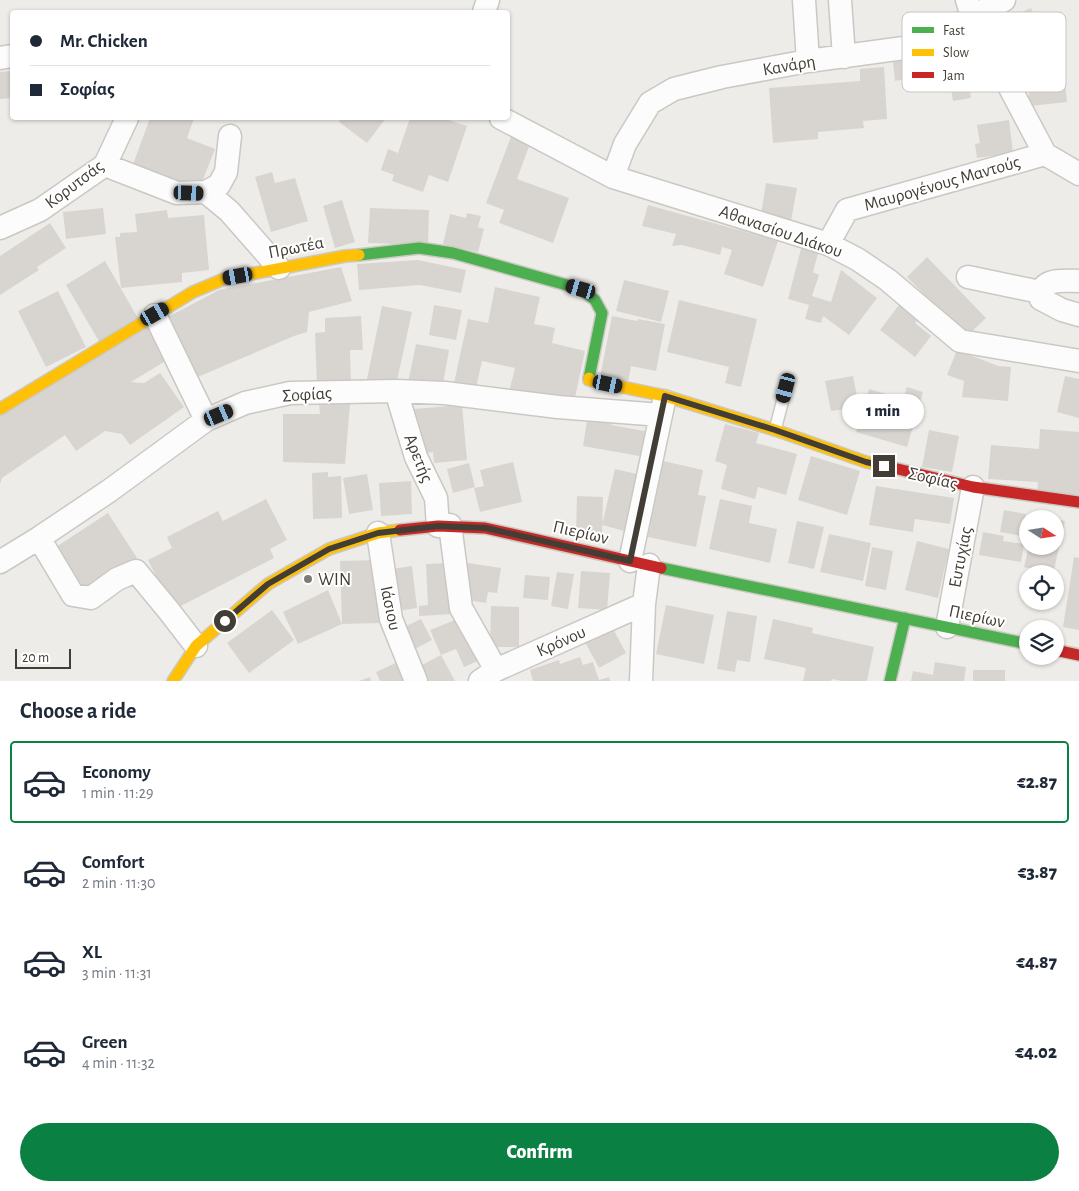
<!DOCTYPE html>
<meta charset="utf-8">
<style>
body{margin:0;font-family:"Alegreya Sans",sans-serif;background:#f2f2f3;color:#1f2937;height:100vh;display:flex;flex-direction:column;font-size:19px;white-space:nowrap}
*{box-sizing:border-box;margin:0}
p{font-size:16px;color:#747a83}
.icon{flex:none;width:28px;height:28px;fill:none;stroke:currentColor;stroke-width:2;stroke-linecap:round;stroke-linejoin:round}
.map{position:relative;height:681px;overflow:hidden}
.panel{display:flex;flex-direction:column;background:#fff;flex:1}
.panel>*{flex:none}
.top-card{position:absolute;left:10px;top:10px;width:500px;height:110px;border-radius:5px;box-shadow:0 1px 4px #0004;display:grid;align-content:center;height:110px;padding:0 20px;background:#fff}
.needle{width:32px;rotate:102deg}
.fabs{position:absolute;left:1019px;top:510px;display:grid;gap:10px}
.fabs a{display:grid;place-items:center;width:45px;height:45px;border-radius:50%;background:#fff;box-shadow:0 1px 4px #0004;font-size:25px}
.scale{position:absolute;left:15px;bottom:12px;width:56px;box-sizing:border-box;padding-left:5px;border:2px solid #433e35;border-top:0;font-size:14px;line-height:18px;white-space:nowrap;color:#433e35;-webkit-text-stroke:4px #fff;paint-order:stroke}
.end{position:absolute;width:22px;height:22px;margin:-11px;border:6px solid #433e35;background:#fff;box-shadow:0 0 0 2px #fff}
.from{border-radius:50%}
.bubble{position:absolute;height:35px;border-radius:18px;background:#fff;box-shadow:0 1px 4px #0004;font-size:16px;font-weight:800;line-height:35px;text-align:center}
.car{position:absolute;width:15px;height:30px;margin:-15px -8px;border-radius:6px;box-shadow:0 0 4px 1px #0007;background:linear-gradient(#222 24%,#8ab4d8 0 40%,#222 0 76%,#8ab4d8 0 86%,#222 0)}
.top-card b{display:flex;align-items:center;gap:18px;height:48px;font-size:19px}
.top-card b+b{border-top:1px solid #e0e1e3}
.top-card i{width:12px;height:12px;background:#1f2937}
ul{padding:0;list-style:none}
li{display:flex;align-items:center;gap:15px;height:82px;margin:0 10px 8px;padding:0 10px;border:2px solid transparent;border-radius:5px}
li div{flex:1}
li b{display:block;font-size:19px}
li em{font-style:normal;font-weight:800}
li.on{border-color:#0b8043}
li>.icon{width:45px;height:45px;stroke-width:1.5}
h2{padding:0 20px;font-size:22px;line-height:60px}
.cta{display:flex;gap:10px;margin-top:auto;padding:10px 20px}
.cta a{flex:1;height:58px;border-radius:30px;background:#0b8043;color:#fff;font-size:20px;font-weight:800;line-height:58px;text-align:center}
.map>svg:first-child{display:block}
</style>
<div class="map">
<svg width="1079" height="681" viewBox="0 0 1079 681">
<rect width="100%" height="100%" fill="#eeece8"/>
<path fill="#d8d5d1" d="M 1031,8 L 1043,37 L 1006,53 L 994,24 Z
M 975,42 L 982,90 L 970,92 L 971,98 L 953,101 L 944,47 Z
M 1048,44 L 1050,59 L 1062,58 L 1067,102 L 1030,106 L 1024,46 Z
M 935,56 L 937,68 L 920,70 L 922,86 L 908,89 L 906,79 L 895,81 L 893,62 Z
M 884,67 L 887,119 L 863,121 L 864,128 L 818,132 L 818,139 L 773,143 L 769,88 L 860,81 L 860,69 Z
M 12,71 L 12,98 L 0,99 L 0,72 Z
M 150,118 L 194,118 L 187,138 L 215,149 L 198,192 L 131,170 Z
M 340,118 L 386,118 L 367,143 L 339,122 Z
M 410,118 L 442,118 L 467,126 L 448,182 L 429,175 L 423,192 L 392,181 L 394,175 L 381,170 L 388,149 L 398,153 Z
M 1009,120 L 1013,153 L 977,158 L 975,144 L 980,143 L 977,125 Z
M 512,134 L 531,141 L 517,179 L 569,198 L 553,243 L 499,223 L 504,210 L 486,203 Z
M 272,172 L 275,183 L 295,178 L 308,221 L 271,232 L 255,177 Z
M 766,183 L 797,188 L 791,221 L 761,215 Z
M 342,200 L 355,242 L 335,248 L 323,206 Z
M 648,205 L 778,241 L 763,287 L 724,274 L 732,250 L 722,247 L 720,255 L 682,245 L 672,246 L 676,234 L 642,226 Z
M 103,208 L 106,234 L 66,239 L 63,212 Z
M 370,208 L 429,210 L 428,245 L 368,243 Z
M 167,210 L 168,218 L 204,215 L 209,270 L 182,273 L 182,282 L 121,288 L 115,237 L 120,237 L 120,233 L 137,232 L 135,214 Z
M 467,213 L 481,216 L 478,227 L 484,229 L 478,252 L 443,244 L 450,214 L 466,218 Z
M 50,223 L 66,248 L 37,267 L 39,270 L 0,295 L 0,256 Z
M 802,245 L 819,250 L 813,272 L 819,275 L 812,296 L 831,302 L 841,270 L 877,298 L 849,335 L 823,316 L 821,323 L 805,319 L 809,305 L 788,299 Z
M 927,257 L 986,318 L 966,337 L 907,277 Z
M 418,260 L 466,270 L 461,293 L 420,285 L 359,290 L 357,264 Z
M 105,261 L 139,320 L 100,343 L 66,285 Z
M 341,267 L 352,301 L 309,312 L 307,332 L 294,336 L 193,379 L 164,319 L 219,290 Z
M 624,280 L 669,291 L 661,322 L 616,311 Z
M 495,287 L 540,297 L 534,324 L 555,328 L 552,343 L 585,351 L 574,402 L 508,396 L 515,368 L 482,361 L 476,388 L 454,383 L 468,319 L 488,323 Z
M 58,291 L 86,347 L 46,367 L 18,311 Z
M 679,300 L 757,319 L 741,387 L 725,383 L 729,367 L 667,352 Z
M 902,301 L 921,316 L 915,323 L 931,336 L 915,357 L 880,330 Z
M 434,305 L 462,310 L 456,340 L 429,335 Z
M 382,306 L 412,312 L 396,385 L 367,379 Z
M 361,316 L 363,350 L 350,350 L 351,383 L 317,385 L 315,333 L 325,332 L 325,318 Z
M 612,316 L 637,321 L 638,319 L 665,324 L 656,371 L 631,366 L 628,382 L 600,377 Z
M 149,324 L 169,359 L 131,382 L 144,383 L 160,373 L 184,407 L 130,445 L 122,434 L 105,431 L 76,451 L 65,435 L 2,478 L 0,484 L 0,413 Z
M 416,344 L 449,350 L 442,389 L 408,383 Z
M 957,350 L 998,366 L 1011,367 L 1008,401 L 962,397 L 964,381 L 947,375 Z
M 853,376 L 859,407 L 831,411 L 825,381 Z
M 1065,376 L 1079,379 L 1079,418 L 1057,412 Z
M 907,387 L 923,392 L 907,447 L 856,432 L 869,389 L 903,399 Z
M 319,404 L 350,404 L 345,464 L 283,462 L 283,414 L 320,414 Z
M 462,405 L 467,460 L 434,463 L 433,452 L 418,454 L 414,409 Z
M 588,414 L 613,419 L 611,425 L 650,432 L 645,457 L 583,446 Z
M 725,424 L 759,433 L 756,443 L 797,454 L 786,495 L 758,487 L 755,499 L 721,489 L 727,465 L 715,461 Z
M 1040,429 L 1079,432 L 1079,498 L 1037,495 L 1038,482 L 988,479 L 991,445 L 1039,449 Z
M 929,430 L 959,436 L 952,472 L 922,467 Z
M 811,456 L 860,471 L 847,515 L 798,500 Z
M 663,461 L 703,470 L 698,495 L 706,496 L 696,547 L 648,537 Z
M 513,462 L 522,502 L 480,512 L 474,488 L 484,486 L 480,470 Z
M 469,463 L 475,487 L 453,493 L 447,469 Z
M 615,469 L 641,475 L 628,532 L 602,525 Z
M 328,472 L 328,477 L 341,476 L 342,518 L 313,519 L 312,473 Z
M 367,474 L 373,510 L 349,514 L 343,478 Z
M 411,481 L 412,514 L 381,516 L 379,483 Z
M 876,486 L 954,498 L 950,524 L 915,519 L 913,532 L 869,525 Z
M 577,496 L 603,497 L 602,534 L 576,533 Z
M 266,499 L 287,540 L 270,549 L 274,558 L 173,610 L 148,560 L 172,548 L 167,537 L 218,511 L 223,521 Z
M 720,499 L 752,506 L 749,523 L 777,529 L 770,563 L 709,549 Z
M 1004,510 L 1026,514 L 1022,536 L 1000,532 Z
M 108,513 L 137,558 L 81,594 L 53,549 Z
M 1037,514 L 1052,518 L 1051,519 L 1036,519 Z
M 1055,519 L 1065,521 L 1053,574 L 1024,567 L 1029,546 L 1055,546 Z
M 797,521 L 824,527 L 814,569 L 788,563 Z
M 983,532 L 1004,536 L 1003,541 L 1024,544 L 1021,562 L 979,555 Z
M 829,534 L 871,543 L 863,581 L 820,572 Z
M 917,541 L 949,549 L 938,598 L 905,590 Z
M 872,547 L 893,551 L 886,590 L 865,586 Z
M 1074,557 L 1079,558 L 1079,630 L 1063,627 Z
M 378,560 L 380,623 L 342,624 L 340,561 Z
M 451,563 L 454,614 L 419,616 L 419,606 L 428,605 L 426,564 Z
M 468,563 L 501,568 L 497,593 L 488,592 L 486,603 L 462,599 Z
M 412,566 L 417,608 L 397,611 L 391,569 Z
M 581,571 L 610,573 L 607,610 L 578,608 Z
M 557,572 L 574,574 L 568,609 L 551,606 Z
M 525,575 L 550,577 L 548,600 L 523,598 Z
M 328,590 L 342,624 L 298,644 L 283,612 Z
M 666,605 L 714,615 L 704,664 L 656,654 Z
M 491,606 L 519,607 L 519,647 L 490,647 Z
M 272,610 L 294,640 L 249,673 L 227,643 Z
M 727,611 L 757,616 L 750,662 L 737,660 L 735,672 L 717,669 Z
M 465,616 L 482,659 L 464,667 L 456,649 L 441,655 L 430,630 Z
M 421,619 L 432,640 L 411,651 L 400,629 Z
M 773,619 L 813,628 L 812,633 L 874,647 L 867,681 L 842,681 L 832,679 L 831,681 L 803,681 L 806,668 L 764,659 Z
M 611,625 L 626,653 L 599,668 L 584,640 Z
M 441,655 L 455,681 L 422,681 L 416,668 Z
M 580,657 L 583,665 L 593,662 L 599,680 L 609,677 L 610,681 L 533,681 L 530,670 L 559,660 L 560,664 Z
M 400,661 L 409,681 L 380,681 L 376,672 Z
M 935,662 L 966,667 L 964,681 L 911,681 L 913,671 L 933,675 Z
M 973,670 L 1005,670 L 1005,681 L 973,681 Z
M 370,677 L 371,681 L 359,681 Z"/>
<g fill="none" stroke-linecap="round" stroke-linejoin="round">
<defs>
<path id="lane" d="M 775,430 L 786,388"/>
<path id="street" d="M 804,0 L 808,61
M 840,0 L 844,57
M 967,0 L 972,16 L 1045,154 L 1079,174
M 484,12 L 488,0
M 0,58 L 12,56
M 501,118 L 613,177 L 828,244 L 857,259 L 888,280 L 960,341 L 1079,361
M 105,165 L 177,193 L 206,192 L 229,211 L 279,268
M 613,177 L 625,144 L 650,103 L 674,89 L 722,77 L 808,61 L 904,48 L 925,42 L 1004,0
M 206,192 L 219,185 L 226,172 L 230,136
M 0,228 L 40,210 L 105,165 L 127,118
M 828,244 L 847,210 L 1045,154
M 968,277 L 1040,292
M 1079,281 C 1064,281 1039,277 1041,299 L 1062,310 L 1079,315
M 155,315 L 206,420
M 396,391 L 416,457 L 436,498 L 438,526
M 450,525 L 461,608 L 496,670
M 378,533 L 391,619 L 416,681
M 39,538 L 73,595 L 91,598 L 117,579 L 136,571 L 169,611 L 196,646
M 630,561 L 664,401
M 0,562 L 39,538 L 109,491 L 206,420 L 245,403 L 290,393 L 396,391 L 445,393 L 558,407 L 661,415
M 947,627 L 973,487
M 480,681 L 496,670 L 644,604
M 641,681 L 644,604 L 649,565"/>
<path id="fast" d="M 359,255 L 419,248 L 453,253 L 581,289 L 595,300 L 602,313 L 589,378
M 661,568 L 1028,644
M 890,681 L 905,618"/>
<path id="slow" d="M 589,378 L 589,380 L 665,396 L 775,430 L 866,462 L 881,465
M 0,409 L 193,292 L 224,279 L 345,256 L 359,255
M 173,681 L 196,646 L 268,584 L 329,549 L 378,533 L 400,530"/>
<path id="jam" d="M 881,465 L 973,487 L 1079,502
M 400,530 L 438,526 L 485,528 L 661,568
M 1055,650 L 1079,655"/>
</defs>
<use href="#lane" stroke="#cbc8c4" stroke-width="14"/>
<use href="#street" stroke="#cbc8c4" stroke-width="25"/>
<use href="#fast" stroke="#ccc9c0" stroke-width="14"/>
<use href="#slow" stroke="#ccc9c0" stroke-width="14"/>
<use href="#jam" stroke="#ccc9c0" stroke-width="14"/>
<use href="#lane" stroke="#fcfcfc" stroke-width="11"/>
<use href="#street" stroke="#fcfcfc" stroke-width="22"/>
<use href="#fast" stroke="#4caf50" stroke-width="11"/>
<use href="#slow" stroke="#ffc107" stroke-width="11"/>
<use href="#jam" stroke="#c62828" stroke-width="11"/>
</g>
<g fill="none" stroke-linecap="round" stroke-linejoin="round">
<path stroke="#433e35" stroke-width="6" d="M 225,621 L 268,584 L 329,549 L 378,533 L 438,526 L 486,528 L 630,561 L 665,396 L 775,430 L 866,462 L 884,466"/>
</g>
<circle fill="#7f7b74" stroke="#fff" stroke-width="2" cx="308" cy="579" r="5"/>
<g text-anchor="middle" stroke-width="4" stroke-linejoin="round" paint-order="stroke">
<g font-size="18" fill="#433e35" stroke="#fff">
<text transform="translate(789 65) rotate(-10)" y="6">Κανάρη</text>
<text transform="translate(942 183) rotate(-16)" y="6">Μαυρογένους Μαντούς</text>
<text transform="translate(74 184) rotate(-37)" y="6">Κορυτσάς</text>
<text transform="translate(781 231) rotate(19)" y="6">Αθανασίου Διάκου</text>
<text transform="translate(296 247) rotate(-11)" y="6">Πρωτέα</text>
<text transform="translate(307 394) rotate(-4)" y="6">Σοφίας</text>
<text transform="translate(419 458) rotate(68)" y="6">Αρετής</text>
<text transform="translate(933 478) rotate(13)" y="6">Σοφίας</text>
<text transform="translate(581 532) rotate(13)" y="6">Πιερίων</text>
<text transform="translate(960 557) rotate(-79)" y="6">Ευτυχίας</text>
<text transform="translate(391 608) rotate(78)" y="6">Ιάσιου</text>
<text transform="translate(977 616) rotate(12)" y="6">Πιερίων</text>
<text transform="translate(561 641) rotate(-24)" y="6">Κρόνου</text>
</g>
<g font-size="18" fill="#433e35" stroke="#fff" text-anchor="start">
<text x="318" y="585">WIN</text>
</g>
</g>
<rect x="902" y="12" width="164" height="80" rx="8" fill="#fff" stroke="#c7c5c2" stroke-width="1"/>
<rect x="912" y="27" width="22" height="6" fill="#4caf50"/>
<rect x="912" y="49" width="22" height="7" fill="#ffc107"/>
<rect x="912" y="72" width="22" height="6" fill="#c62828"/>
<g font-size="14" fill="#433e35">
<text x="943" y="35">Fast</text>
<text x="943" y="57">Slow</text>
<text x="943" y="80">Jam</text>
</g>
</svg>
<div class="fabs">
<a><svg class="needle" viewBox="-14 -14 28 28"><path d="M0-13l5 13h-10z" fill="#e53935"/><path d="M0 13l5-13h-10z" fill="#747a83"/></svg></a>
<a><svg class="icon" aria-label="locate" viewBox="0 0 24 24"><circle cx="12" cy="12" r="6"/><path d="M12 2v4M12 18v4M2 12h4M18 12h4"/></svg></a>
<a><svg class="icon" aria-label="layers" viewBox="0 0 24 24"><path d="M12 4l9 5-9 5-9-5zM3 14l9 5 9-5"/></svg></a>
</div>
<div class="scale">20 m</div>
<i class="end from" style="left:225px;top:621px"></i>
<i class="end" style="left:884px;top:466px"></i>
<div class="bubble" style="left:842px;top:394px;width:82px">1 min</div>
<i class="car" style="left:189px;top:193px;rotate:92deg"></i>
<i class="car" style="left:238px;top:276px;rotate:260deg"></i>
<i class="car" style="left:581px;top:289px;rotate:286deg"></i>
<i class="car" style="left:155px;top:314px;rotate:60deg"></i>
<i class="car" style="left:608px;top:384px;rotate:102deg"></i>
<i class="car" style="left:786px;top:388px;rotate:195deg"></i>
<i class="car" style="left:219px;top:415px;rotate:67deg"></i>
<div class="top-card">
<b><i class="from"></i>Mr. Chicken</b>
<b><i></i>Σοφίας</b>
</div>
</div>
<section class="panel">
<h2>Choose a ride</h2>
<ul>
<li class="on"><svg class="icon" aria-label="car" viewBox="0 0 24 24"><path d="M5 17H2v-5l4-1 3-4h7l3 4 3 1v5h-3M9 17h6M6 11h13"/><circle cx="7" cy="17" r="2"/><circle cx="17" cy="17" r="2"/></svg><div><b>Economy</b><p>1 min · 11:29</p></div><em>€2.87</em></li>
<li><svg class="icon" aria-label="car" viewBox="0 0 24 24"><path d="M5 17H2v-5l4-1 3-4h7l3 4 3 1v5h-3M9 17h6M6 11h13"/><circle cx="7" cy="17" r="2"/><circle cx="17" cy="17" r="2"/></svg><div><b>Comfort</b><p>2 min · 11:30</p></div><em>€3.87</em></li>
<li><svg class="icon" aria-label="car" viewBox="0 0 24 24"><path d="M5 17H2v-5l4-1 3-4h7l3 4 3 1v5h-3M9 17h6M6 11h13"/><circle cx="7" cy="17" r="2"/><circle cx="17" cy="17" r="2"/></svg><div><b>XL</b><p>3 min · 11:31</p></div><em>€4.87</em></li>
<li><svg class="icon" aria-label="car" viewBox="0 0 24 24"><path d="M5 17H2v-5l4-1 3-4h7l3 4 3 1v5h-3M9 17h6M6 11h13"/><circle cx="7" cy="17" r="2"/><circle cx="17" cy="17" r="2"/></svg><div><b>Green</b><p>4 min · 11:32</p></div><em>€4.02</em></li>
</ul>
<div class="cta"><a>Confirm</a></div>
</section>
